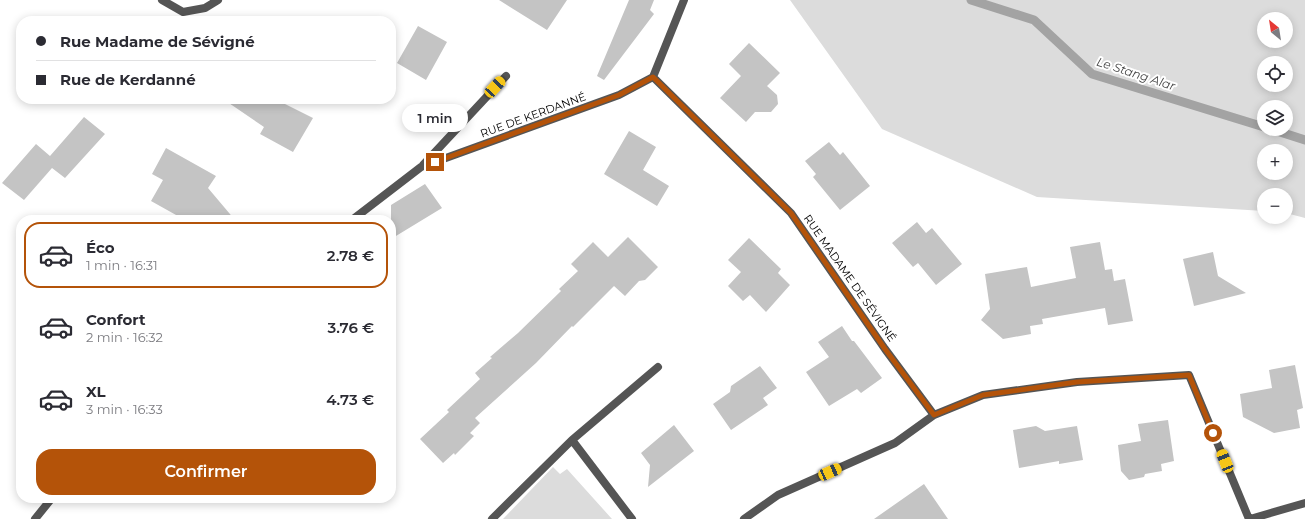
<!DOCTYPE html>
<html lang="fr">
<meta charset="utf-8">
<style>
body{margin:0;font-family:Montserrat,sans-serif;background:#f7f7f7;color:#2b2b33;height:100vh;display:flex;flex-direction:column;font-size:15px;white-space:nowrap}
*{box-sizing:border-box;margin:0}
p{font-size:13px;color:#7c7c81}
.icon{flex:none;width:22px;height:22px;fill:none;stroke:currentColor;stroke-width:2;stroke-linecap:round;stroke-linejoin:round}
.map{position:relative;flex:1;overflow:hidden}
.drawer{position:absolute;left:16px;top:215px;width:380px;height:288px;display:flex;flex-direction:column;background:#fff;border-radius:16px;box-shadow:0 2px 10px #0003}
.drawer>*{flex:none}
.banner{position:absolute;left:16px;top:16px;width:380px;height:88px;border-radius:16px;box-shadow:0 2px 10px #0003;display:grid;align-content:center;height:88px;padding:0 20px;background:#fff}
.needle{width:26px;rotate:330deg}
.buttons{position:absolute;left:1257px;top:12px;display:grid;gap:8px}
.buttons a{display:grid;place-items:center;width:36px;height:36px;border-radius:50%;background:#fff;box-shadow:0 2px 10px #0003;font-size:20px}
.end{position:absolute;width:18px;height:18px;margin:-9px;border:5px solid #b45309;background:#fff;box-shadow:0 0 0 2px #fff}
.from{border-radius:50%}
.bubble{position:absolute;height:28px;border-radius:14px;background:#fff;box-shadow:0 2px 10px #0003;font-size:13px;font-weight:600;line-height:28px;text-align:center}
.car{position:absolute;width:12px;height:24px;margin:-12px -6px;border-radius:5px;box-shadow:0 0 3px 1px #0007;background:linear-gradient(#f5c518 24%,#345 0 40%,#f5c518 0 76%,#345 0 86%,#f5c518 0)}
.banner b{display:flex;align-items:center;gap:14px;height:38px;font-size:15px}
.banner b+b{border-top:1px solid #e1e1e2}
.banner i{width:10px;height:10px;background:#2b2b33}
ul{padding:7px 0 0;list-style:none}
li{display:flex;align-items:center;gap:12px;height:66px;margin:0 8px 6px;padding:0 12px;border:2px solid transparent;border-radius:16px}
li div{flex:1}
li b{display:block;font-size:15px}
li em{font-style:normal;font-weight:600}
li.current{border-color:#b45309}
li>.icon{width:36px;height:36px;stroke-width:1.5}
.primary-button{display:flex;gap:8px;margin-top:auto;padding:8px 20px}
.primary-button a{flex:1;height:46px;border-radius:16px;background:#b45309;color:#fff;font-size:16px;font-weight:600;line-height:46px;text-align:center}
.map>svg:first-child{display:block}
</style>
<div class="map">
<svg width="1305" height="519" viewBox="0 0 1305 519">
<rect width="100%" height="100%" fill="#fff"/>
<path fill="#dcdcdc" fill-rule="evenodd" d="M 790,0 L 1305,0 L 1305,218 L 1286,213 L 1286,195 L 1264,195 L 1264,211 L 1037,197 L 882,129 ZM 1264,19 L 1286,19 L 1286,41 L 1264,41 ZM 1264,63 L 1286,63 L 1286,85 L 1264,85 ZM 1264,107 L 1286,107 L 1286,129 L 1264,129 ZM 1264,151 L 1286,151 L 1286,173 L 1264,173 Z
M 553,467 L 560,474 L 567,469 L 612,519 L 503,519 Z"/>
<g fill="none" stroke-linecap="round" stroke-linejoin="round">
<path stroke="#a3a3a3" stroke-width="9" d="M 971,0 L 1034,20 L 1092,74 L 1264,127
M 1271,129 L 1305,140"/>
</g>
<path fill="#c4c4c4" d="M 499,0 L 567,0 L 547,30 Z
M 629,0 L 654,0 L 650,10 L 654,14 L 604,80 L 597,76 Z
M 418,26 L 447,42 L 426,80 L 397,63 Z
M 749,43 L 780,73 L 767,86 L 777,95 L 778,104 L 771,112 L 755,112 L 746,122 L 720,98 L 741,76 L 729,64 Z
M 223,99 L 275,99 L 313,118 L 293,152 L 260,134 L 264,127 Z
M 84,117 L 105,134 L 65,178 L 52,168 L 24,200 L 2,183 L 36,144 L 50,156 Z
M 629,131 L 656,147 L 643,170 L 669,186 L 657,206 L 604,174 Z
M 829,142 L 840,155 L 843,152 L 870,186 L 840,210 L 813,177 L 816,174 L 805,161 Z
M 166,148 L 216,176 L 208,188 L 235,220 L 185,220 L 151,201 L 163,180 L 152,174 Z
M 425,184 L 442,208 L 391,239 L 391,205 Z
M 917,222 L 926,233 L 932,228 L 962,264 L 936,285 L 918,263 L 913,267 L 892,243 Z
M 628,237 L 658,267 L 645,280 L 639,281 L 625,296 L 614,286 L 573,327 L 572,326 L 536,363 L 475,418 L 480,423 L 470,433 L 474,436 L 455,455 L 454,453 L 443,463 L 420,439 L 449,412 L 447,410 L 480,379 L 475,373 L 492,358 L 490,357 L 518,333 L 561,291 L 559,289 L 578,271 L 571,264 L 593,242 L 608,257 Z
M 749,238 L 781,269 L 778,273 L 790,285 L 766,312 L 750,295 L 743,301 L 728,286 L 741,272 L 728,260 Z
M 1100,242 L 1105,270 L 1112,269 L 1114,281 L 1125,279 L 1133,321 L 1108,325 L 1105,308 L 1042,319 L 1043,324 L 1030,326 L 1031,334 L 1003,339 L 981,320 L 990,309 L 985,274 L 1027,267 L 1031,287 L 1076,278 L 1070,247 Z
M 1213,252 L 1218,276 L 1246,293 L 1194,306 L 1183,259 Z
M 842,326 L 852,341 L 854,341 L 882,378 L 861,393 L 857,389 L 829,406 L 806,372 L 829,357 L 818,342 Z
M 1295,365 L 1303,408 L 1297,410 L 1300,428 L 1274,433 L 1243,417 L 1240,394 L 1272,388 L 1269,370 Z
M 760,366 L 777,388 L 763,398 L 768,405 L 731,430 L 713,404 L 730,392 L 731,386 Z
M 1168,420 L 1174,461 L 1161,464 L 1162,471 L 1145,474 L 1144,477 L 1129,480 L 1121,471 L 1118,445 L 1141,441 L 1138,424 Z
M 674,425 L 694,451 L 648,487 L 650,465 L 641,453 Z
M 1036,426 L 1045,431 L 1077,426 L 1083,460 L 1059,464 L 1059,461 L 1019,468 L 1013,430 Z
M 924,484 L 948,519 L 874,519 Z"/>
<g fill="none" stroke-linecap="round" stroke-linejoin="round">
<path stroke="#555" stroke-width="8" d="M 162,0 L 183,12 L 205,8 L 218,0
M 653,77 L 791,213 L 885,349 L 934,415
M 423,165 L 506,76
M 352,220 L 421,167 L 619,95 L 653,77 L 684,0
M 572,440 L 658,367
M 35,519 L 52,498
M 492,519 L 572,440 L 632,519
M 744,519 L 778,495 L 895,443 L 934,415 L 983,395 L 1077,382 L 1189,375 L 1249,519
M 1250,519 L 1305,503"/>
</g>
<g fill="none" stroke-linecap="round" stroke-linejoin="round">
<path stroke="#b45309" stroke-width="5" d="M 435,162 L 619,95 L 653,77 L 791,213 L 885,349 L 934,415 L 983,395 L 1077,382 L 1189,375 L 1213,433"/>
</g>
<g text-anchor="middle" stroke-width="4" stroke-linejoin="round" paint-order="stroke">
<g font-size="11" fill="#000" stroke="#fff">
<text transform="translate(533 115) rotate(-20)" y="4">RUE DE KERDANNÉ</text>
<text transform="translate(850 278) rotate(55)" y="4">RUE MADAME DE SÉVIGNÉ</text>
</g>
<g font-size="12" font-style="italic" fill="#444" stroke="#fff">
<text transform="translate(1136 74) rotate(18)" y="4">Le Stang Alar</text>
</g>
</g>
</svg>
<div class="buttons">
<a><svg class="needle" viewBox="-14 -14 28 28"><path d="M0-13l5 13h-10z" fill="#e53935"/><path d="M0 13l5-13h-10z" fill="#7c7c81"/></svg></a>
<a><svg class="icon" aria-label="locate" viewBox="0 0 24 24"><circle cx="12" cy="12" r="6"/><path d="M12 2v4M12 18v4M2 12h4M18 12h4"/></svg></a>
<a><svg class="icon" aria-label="layers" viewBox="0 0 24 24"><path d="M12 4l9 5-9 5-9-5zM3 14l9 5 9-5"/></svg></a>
<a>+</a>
<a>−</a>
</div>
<i class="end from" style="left:1213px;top:433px"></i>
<i class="end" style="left:435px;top:162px"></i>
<div class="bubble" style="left:402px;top:104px;width:66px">1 min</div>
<i class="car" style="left:495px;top:87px;rotate:43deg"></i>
<i class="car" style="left:1225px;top:461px;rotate:338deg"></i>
<i class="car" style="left:830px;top:472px;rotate:66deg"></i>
<div class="banner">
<b><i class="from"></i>Rue Madame de Sévigné</b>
<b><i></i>Rue de Kerdanné</b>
</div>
<section class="drawer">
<ul>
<li class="current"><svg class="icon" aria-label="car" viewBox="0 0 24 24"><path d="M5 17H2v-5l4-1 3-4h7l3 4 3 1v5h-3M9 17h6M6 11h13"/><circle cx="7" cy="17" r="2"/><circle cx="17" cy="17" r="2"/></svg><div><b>Éco</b><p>1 min · 16:31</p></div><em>2.78 €</em></li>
<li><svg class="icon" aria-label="car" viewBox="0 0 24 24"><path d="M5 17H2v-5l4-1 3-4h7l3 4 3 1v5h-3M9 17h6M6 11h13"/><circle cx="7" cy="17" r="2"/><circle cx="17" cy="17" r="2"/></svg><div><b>Confort</b><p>2 min · 16:32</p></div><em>3.76 €</em></li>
<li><svg class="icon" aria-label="car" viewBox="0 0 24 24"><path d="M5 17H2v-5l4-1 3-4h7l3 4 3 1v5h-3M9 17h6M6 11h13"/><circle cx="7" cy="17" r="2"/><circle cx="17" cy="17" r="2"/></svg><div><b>XL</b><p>3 min · 16:33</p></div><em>4.73 €</em></li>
</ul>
<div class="primary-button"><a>Confirmer</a></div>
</section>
</div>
